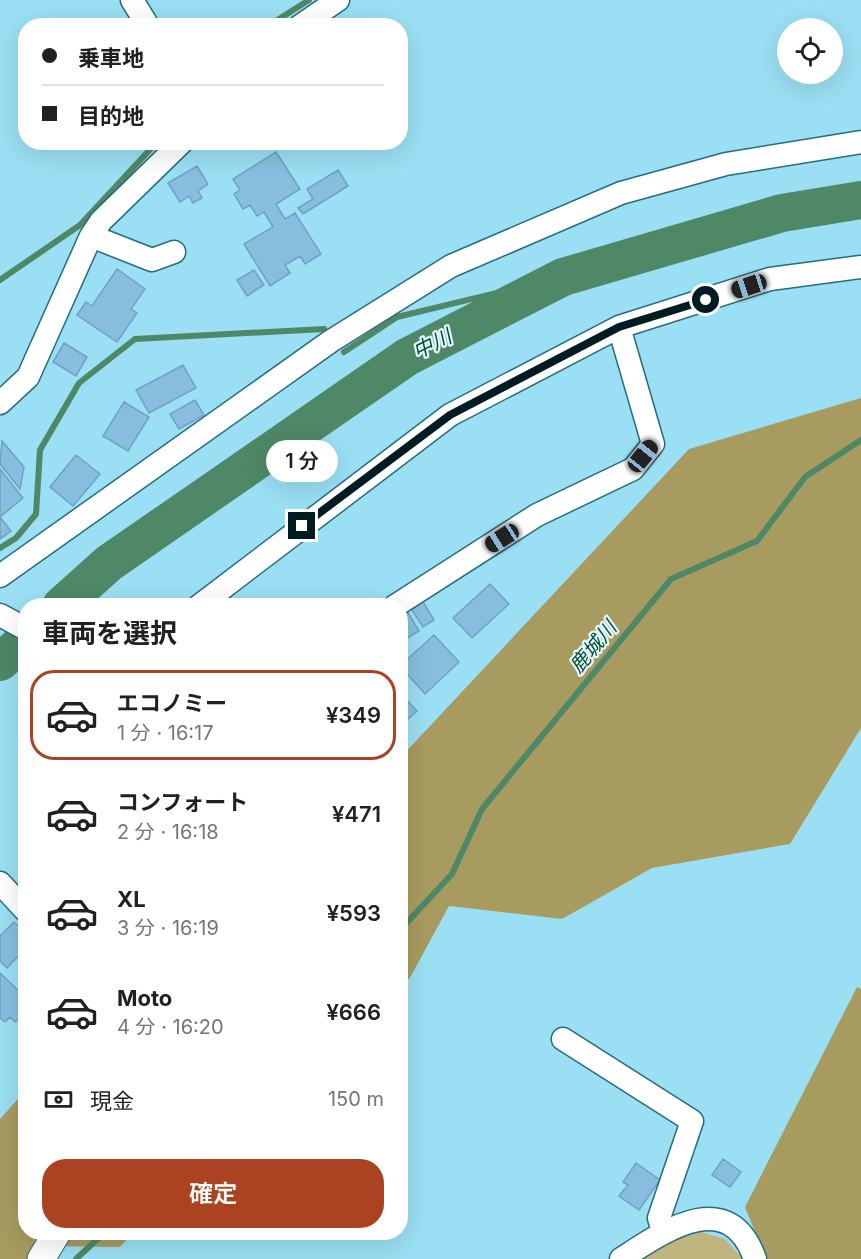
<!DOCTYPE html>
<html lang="ja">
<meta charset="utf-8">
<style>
body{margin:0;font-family:Inter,"Noto Sans JP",sans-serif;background:#f6f6f6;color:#202124;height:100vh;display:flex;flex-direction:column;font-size:22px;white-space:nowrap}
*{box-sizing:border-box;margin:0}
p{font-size:20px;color:#757577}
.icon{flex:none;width:33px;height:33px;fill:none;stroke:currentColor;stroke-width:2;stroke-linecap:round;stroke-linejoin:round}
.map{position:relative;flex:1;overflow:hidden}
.sheet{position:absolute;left:18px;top:598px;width:390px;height:642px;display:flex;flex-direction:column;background:#fff;border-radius:24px;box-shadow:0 6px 24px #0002}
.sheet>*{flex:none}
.hud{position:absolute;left:18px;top:18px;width:390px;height:132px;border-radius:24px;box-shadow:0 6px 24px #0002;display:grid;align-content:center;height:132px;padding:0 24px;background:#fff}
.controls{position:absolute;left:777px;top:18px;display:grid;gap:12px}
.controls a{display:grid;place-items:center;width:66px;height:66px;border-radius:50%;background:#fff;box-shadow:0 6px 24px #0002;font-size:30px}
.end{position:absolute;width:27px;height:27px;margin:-14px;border:8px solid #001c23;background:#fff;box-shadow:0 0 0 3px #fff}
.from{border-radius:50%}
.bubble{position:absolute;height:42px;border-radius:21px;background:#fff;box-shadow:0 6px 24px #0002;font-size:20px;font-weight:600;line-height:42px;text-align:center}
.car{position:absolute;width:18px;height:36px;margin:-18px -9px;border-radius:8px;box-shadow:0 0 4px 2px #0007;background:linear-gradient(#222 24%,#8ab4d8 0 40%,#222 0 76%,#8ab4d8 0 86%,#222 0)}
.hud b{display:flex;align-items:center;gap:21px;height:57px;font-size:22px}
.hud b+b{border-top:2px solid #e0e0e0}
.hud i{width:15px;height:15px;background:#202124}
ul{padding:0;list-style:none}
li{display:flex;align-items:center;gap:18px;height:90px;margin:0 12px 9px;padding:0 12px;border:3px solid transparent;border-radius:24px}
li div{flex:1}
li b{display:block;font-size:22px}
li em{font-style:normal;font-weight:600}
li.current{border-color:#ab4322}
li>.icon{width:54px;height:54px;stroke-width:1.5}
h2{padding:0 24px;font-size:27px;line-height:72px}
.pay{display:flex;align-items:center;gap:15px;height:66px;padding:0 24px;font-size:22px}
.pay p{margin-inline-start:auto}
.primary-button{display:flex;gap:12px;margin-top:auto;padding:12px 24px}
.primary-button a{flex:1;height:69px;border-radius:24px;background:#ab4322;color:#fff;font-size:24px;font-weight:600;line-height:69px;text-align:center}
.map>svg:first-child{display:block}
</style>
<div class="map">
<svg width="861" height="1259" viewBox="0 0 861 1259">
<rect width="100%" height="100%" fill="#9adff3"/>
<path fill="#c0b47f" d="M 701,1232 L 725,1239 L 743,1259 L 639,1259 L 663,1243 Z"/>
<path fill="#a89b60" d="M 861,398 L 861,728 L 790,844 L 652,868 L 562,919 L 449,906 L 412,974 L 401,990 L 401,757 L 689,449 Z
M 857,987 L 861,989 L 861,1259 L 766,1259 L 745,1207 Z
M 25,1091 L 26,1233 L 133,1233 L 120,1247 L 47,1246 L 31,1259 L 0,1259 L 0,1119 Z"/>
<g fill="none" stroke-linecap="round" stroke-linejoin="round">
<path stroke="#4e8866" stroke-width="6" d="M 268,26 L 309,0
M 0,280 L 80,225 L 157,142
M 344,352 L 397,317 L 563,277
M 0,548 L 16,538 L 36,514 L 40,450 L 79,383 L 135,339 L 324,329
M 400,930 L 452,874 L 482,809 L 671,579 L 757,541 L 805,477 L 861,440
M 76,1259 L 104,1233"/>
<path stroke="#4e8866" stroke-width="38" d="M 61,606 L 109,563 L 407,357 L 563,277 L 782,213 L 861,200
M 0,662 L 26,639"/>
</g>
<path fill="#88bddf" stroke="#6ea2c4" stroke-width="1.5" d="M 276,152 L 300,189 L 276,204 L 285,219 L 295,213 L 321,254 L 305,264 L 300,256 L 285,265 L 290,273 L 270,286 L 244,244 L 273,227 L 264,212 L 257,216 L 250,205 L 243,209 L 234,194 L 240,190 L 233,179 Z
M 197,166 L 208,184 L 198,191 L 202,198 L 193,203 L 189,196 L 180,202 L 168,183 Z
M 338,170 L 348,186 L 303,214 L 298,208 L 313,199 L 307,189 Z
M 117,269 L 145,289 L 131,309 L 137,313 L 117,342 L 77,315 L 86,302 L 92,306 Z
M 254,270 L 264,285 L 247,296 L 237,280 Z
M 64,343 L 87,357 L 76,376 L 53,362 Z
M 183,365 L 196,388 L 149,413 L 136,390 Z
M 195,400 L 204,415 L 179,429 L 170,414 Z
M 124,402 L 149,417 L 128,451 L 103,436 Z
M 2,441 L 24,467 L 20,489 L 0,464 Z
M 76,455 L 100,474 L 73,506 L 50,487 Z
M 0,469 L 23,498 L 0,517 Z
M 0,517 L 11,531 L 0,539 Z
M 490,584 L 509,604 L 472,638 L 453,618 Z
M 422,600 L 434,620 L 423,627 L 410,607 Z
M 407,611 L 419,631 L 404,640 L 400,634 L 400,615 Z
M 434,635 L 459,662 L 425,694 L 400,666 Z
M 400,693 L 417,711 L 400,726 Z
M 14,922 L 26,933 L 26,948 L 7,968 L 0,961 L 0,936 Z
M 0,973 L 21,993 L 26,989 L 26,1011 L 15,1022 L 10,1017 L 5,1022 L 0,1018 Z
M 723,1159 L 741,1172 L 730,1187 L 712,1175 Z
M 636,1163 L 660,1180 L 639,1210 L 619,1196 L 628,1185 L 623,1182 Z"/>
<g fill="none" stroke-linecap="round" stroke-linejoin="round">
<defs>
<path id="minor" d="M 132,0 L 148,26
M 300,26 L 338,0
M 91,236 L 152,260 L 174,252
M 0,403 L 28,377 L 91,236 L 101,221 L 182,142
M 0,576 L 331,341 L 451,266 L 621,193 L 726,164 L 861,142
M 199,606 L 450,415 L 619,327 L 770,279 L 861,267
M 395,606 L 537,515 L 633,469 L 653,444 L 619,327
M 0,615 L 26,629
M 0,883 L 26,911
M 563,1039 L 692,1121 L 659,1218 L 663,1232
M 621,1259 C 664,1231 729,1185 755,1259"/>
<path id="tertiary" d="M 41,1259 L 57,1233"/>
</defs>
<use href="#minor" stroke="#256c7e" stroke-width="25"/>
<use href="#tertiary" stroke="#256c7e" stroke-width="29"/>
<use href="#minor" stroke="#fff" stroke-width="22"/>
<use href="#tertiary" stroke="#fff" stroke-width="27"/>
</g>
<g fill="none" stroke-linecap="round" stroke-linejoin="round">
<path stroke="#001c23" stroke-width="8" d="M 302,526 L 450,415 L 619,327 L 706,300"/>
</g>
<g text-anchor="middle" stroke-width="4.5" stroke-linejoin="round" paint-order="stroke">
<g font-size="20" font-style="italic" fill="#004e2d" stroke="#e4f7fd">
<text transform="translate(432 344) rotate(-27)" y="7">中川</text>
<text transform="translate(593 647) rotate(-50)" y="7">鹿城川</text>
</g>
</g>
</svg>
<div class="controls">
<a><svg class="icon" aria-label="locate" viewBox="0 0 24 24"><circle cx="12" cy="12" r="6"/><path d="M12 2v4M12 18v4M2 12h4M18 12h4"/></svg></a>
</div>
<i class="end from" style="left:706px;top:300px"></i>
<i class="end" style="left:302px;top:526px"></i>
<div class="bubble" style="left:266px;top:440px;width:72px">1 分</div>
<i class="car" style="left:749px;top:286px;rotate:252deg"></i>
<i class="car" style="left:643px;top:456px;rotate:39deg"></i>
<i class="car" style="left:502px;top:538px;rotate:238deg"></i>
<div class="hud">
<b><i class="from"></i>乗車地</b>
<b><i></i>目的地</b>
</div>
<section class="sheet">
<h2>車両を選択</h2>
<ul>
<li class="current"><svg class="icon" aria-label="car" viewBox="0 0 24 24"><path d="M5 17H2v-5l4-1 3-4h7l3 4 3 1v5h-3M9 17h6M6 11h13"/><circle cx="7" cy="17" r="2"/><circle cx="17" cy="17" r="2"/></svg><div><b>エコノミー</b><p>1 分 · 16:17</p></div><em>¥349</em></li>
<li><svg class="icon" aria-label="car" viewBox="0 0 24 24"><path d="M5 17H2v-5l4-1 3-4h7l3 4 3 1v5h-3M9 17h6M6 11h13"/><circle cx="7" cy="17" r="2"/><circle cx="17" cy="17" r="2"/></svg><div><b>コンフォート</b><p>2 分 · 16:18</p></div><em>¥471</em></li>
<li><svg class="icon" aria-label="car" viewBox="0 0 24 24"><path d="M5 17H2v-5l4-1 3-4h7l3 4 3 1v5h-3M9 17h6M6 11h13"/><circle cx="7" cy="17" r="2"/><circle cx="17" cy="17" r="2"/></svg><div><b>XL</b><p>3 分 · 16:19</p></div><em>¥593</em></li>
<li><svg class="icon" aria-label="car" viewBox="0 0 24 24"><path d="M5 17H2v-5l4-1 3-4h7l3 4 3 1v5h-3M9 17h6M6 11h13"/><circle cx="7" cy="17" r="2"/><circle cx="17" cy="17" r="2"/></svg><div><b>Moto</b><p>4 分 · 16:20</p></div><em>¥666</em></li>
</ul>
<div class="pay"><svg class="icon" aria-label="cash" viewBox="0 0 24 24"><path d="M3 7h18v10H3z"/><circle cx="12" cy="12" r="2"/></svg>現金<p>150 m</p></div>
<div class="primary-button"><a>確定</a></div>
</section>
</div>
